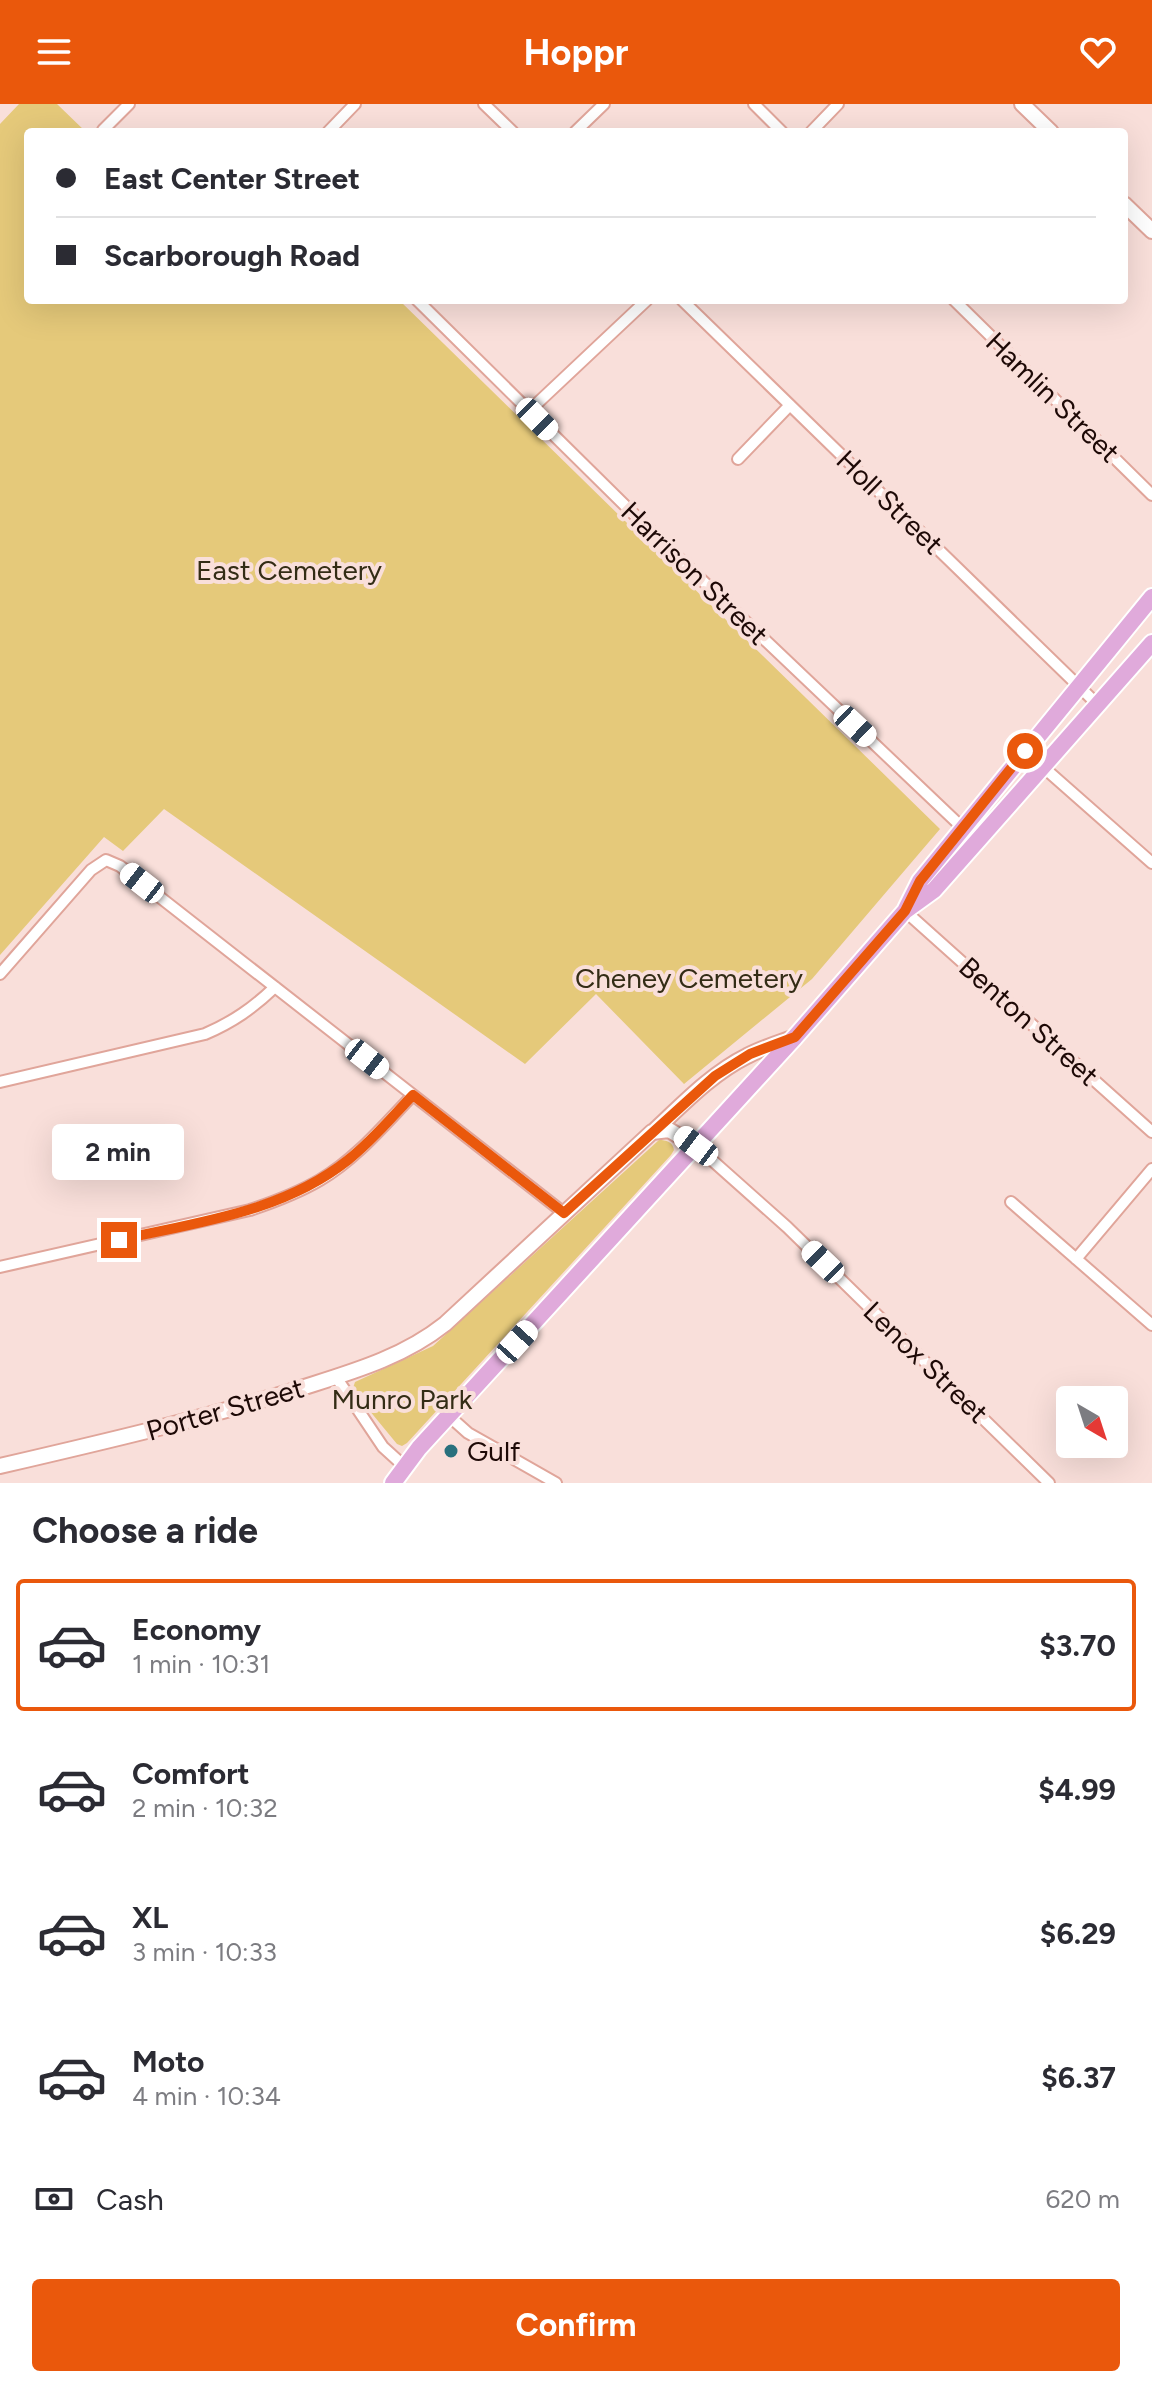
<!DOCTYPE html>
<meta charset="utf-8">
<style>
body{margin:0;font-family:Figtree,sans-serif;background:#f2f2f3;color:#2b2b33;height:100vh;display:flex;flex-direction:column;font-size:30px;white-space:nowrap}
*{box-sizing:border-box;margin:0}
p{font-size:26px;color:#7c7c81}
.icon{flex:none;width:44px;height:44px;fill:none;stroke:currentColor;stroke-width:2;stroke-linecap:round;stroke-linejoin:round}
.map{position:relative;height:1379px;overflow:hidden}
.side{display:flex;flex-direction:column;background:#fff;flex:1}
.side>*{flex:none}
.top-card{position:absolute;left:24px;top:24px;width:1104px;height:176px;border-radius:8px;box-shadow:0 8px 32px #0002;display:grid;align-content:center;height:176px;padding:0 32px;background:#fff}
.needle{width:52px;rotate:141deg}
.controls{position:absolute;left:1056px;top:1282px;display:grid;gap:16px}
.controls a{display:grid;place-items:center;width:72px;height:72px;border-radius:8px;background:#fff;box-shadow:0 8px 32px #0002;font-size:40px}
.end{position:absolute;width:36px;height:36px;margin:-18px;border:10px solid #ea580c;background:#fff;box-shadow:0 0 0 4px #fff}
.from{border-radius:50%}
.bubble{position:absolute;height:56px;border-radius:8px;background:#fff;box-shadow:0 8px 32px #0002;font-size:26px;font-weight:700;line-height:56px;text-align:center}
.car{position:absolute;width:24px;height:48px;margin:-24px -12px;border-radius:10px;box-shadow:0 0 6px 2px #0007;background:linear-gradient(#fff 24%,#345 0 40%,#fff 0 76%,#345 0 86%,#fff 0)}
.top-card b{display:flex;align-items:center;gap:28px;height:76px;font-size:30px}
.top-card b+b{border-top:2px solid #e1e1e2}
.top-card i{width:20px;height:20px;background:#2b2b33}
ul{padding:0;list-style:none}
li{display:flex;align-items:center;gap:24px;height:132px;margin:0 16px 12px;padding:0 16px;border:4px solid transparent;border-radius:8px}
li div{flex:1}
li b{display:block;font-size:30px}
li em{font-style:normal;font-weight:700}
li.selected{border-color:#ea580c}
li>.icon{width:72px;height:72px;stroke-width:1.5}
h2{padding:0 32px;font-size:36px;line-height:96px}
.pay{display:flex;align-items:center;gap:20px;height:88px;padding:0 32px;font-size:30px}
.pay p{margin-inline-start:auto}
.cta{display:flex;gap:16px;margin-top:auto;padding:16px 32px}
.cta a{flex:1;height:92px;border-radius:8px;background:#ea580c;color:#fff;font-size:32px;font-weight:700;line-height:92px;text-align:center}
header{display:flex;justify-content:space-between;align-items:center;height:104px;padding:0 32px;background:#ea580c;color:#fff;font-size:36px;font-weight:700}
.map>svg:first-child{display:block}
</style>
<header><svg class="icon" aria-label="menu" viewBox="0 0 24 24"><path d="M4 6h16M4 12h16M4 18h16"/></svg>Hoppr<svg class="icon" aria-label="heart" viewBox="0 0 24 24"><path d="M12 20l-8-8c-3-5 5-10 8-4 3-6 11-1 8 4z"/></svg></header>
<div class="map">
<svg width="1152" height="1379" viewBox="0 0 1152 1379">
<rect width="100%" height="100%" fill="#f9dfda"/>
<path fill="#e5c97a" d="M 19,0 L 57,0 L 86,28 L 28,28 L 28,196 L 399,196 L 940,725 L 812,875 L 684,980 L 596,890 L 525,960 L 164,705 L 123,747 L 104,733 L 0,851 L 0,20 Z
M 659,1036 C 666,1036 673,1038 674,1046 L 671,1051 L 407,1339 L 402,1342 L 397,1340 L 355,1289 L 353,1284 L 355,1278 L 433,1242 Z"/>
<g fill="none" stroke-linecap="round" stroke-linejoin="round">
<defs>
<path id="minor" d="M 484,0 L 513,28
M 754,0 L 782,28
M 103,26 L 129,0
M 328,28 L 355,0
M 575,28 L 604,0
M 811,28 L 838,0
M 417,196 L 666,442 L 967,728
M 682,196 L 1098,601
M 954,196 L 1152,391
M 529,307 L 647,196
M 738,355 L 790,301
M 1025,647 L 1152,759
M 905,807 L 1152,1028
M 0,870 L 91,766 L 106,756 L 120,762 L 564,1109
M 0,978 L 205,930 C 233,918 253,904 275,883
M 696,1042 L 787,1123 L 1049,1379
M 1011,1098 L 1152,1221
M 1076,1155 L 1152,1065
M 0,1163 L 250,1106 C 274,1098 298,1089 320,1076 C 356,1055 384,1021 413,991
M 336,1273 L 383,1343 L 405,1363
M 449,1312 L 468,1329 L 556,1379"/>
<path id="tertiary" d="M 1022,0 L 1051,28
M 1124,100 L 1152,127
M 654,1027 C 683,1000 711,970 747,952 C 762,944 779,939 795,933
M 0,1362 C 99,1339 198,1316 295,1286 C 348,1269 401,1255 445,1220 L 652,1028 L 669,1026 L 696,1042"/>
<path id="primary" d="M 906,805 L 920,777 L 1152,493
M 393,1379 L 419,1344 L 795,933 L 905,807 L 934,786 L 1152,539"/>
</defs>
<use href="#minor" stroke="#e0a59a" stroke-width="14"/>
<use href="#tertiary" stroke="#e0a59a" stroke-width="18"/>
<use href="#primary" stroke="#fff" stroke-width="20"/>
<use href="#minor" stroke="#fff" stroke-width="10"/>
<use href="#tertiary" stroke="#fff" stroke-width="14"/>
<use href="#primary" stroke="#e0aadb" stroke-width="16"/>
</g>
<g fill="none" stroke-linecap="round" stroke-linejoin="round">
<path stroke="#ea580c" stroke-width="10" d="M 119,1136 C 198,1118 283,1108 348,1056 C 372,1037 392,1013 413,991 L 564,1109 L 715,972 L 750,950 L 795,933 L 905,807 L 920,777 L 1025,647"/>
</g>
<circle fill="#29707d" stroke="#f9dfda" stroke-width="3" cx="451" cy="1347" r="8"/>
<g text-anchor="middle" stroke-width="8" stroke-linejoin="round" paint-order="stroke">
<g font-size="28" fill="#1d0906" stroke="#f9dfda">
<text transform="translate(1053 293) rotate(44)" y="10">Hamlin Street</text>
<text transform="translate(890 398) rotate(44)" y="10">Holl Street</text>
<text transform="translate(695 469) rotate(44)" y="10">Harrison Street</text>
<text transform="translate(1029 917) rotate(42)" y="10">Benton Street</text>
<text transform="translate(926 1258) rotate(44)" y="10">Lenox Street</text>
<text transform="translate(225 1305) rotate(-16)" y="10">Porter Street</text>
</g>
<g font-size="28" fill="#332c15" stroke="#f9dfda">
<text x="289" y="476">East Cemetery</text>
<text x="689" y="884">Cheney Cemetery</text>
<text x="402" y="1305">Munro Park</text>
</g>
<g font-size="28" fill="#1d0906" stroke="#f9dfda" text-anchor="start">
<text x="467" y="1357">Gulf</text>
</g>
</g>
</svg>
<div class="controls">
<a><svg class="needle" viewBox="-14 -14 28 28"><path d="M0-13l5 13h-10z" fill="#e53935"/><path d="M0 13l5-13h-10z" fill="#7c7c81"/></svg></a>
</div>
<i class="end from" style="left:1025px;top:647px"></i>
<i class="end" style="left:119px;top:1136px"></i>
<div class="bubble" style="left:52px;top:1020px;width:132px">2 min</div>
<i class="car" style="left:537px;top:315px;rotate:135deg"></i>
<i class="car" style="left:855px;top:622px;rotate:133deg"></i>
<i class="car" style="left:142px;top:779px;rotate:308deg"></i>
<i class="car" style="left:367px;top:955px;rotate:128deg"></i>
<i class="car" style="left:696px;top:1042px;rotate:307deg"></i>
<i class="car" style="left:823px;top:1158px;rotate:314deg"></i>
<i class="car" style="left:517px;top:1238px;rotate:42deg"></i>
<div class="top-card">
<b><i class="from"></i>East Center Street</b>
<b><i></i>Scarborough Road</b>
</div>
</div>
<section class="side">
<h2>Choose a ride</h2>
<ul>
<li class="selected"><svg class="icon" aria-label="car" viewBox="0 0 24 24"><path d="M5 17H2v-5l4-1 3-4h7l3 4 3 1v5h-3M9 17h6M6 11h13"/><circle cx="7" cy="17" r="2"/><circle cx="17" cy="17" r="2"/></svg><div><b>Economy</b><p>1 min · 10:31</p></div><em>$3.70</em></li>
<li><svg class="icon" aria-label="car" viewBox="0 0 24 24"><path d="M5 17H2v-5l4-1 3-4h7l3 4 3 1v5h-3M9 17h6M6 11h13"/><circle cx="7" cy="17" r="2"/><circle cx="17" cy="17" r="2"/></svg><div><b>Comfort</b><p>2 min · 10:32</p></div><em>$4.99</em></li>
<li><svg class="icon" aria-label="car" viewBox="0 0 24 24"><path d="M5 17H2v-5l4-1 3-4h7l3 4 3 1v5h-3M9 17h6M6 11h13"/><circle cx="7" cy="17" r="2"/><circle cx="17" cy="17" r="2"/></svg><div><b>XL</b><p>3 min · 10:33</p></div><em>$6.29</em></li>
<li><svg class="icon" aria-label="car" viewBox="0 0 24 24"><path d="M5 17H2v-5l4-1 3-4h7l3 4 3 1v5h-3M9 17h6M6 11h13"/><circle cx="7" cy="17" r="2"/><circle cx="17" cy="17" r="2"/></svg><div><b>Moto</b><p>4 min · 10:34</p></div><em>$6.37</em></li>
</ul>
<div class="pay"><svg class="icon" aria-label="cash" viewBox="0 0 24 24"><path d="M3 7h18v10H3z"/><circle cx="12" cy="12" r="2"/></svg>Cash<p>620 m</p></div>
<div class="cta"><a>Confirm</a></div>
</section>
